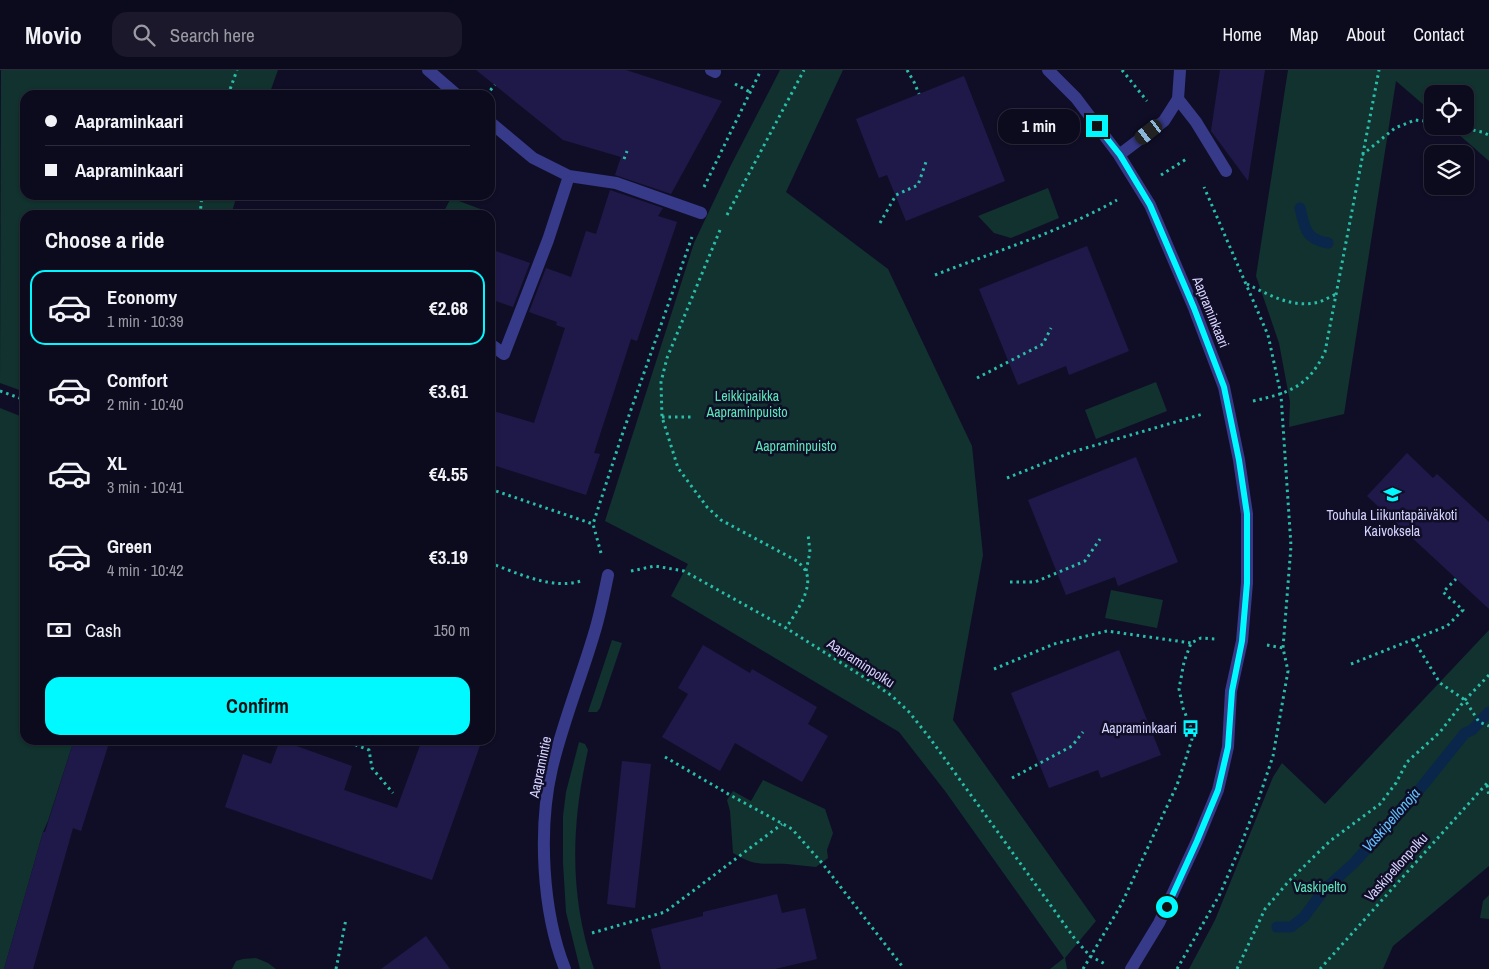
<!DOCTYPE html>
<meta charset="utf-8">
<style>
body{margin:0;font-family:"Archivo Narrow",sans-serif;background:#1a182a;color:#f1f3f6;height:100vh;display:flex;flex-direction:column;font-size:19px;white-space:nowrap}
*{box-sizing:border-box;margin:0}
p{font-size:16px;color:#9a9aa4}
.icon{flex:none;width:28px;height:28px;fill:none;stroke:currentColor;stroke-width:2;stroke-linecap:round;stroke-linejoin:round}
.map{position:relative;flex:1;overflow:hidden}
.panel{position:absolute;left:20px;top:140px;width:475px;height:535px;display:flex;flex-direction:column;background:#0c0a1d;border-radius:15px;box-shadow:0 1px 4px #0004,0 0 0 1px #2c2b3b}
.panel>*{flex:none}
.hud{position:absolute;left:20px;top:20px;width:475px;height:110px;border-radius:15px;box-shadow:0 1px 4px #0004,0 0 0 1px #2c2b3b;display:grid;align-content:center;height:110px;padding:0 25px;background:#0c0a1d}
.controls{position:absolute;left:1424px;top:15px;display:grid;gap:10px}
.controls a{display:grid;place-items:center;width:50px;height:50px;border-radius:10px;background:#0c0a1d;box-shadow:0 1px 4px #0004,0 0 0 1px #2c2b3b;font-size:25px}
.end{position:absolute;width:22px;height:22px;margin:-11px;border:6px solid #00f9ff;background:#111;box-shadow:0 0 0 2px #111}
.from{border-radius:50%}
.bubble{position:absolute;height:35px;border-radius:15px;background:#0c0a1d;box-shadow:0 1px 4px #0004,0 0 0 1px #2c2b3b;font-size:16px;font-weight:700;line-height:35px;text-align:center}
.car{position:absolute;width:15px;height:30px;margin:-15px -8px;border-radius:6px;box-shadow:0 0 4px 1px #0007;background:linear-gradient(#222 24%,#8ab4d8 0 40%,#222 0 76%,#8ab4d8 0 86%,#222 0)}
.hud b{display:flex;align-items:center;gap:18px;height:48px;font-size:19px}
.hud b+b{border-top:1px solid #2c2b3b}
.hud i{width:12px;height:12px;background:#f1f3f6}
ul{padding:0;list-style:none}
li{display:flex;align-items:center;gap:15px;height:75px;margin:0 10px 8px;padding:0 15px;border:2px solid transparent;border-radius:15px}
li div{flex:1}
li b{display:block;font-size:19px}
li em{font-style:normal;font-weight:700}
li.current{border-color:#00f9ff}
li>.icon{width:45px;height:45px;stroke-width:1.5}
h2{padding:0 25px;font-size:22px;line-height:60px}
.pay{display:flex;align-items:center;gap:12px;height:55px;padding:0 25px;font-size:19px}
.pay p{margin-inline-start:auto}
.cta{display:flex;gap:10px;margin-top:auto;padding:10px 25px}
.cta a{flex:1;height:58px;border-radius:15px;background:#00f9ff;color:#111;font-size:20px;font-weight:700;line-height:58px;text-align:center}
header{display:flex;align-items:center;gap:30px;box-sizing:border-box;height:70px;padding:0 25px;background:#0c0a1d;border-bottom:1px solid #2c2b3b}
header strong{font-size:24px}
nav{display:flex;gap:28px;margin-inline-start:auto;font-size:18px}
.search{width:350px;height:45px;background:#1a182a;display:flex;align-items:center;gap:12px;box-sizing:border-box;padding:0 18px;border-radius:15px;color:#9a9aa4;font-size:19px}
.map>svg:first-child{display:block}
</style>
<header>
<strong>Movio</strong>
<div class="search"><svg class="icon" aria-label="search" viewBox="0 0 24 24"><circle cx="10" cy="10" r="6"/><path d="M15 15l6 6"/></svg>Search here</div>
<nav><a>Home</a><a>Map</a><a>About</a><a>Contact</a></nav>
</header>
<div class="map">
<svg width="1489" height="899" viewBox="0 0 1489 899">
<rect width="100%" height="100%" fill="#100e27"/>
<path fill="#11322e" d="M 1,0 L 278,0 L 269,25 L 25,25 L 25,125 L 237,125 L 231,145 L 25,145 L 25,322 L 0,313 Z
M 780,0 L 843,0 L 786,122 L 888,199 L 972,376 L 983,485 L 953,650 L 1096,851 L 1065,888 L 1067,899 L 1050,899 L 1064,888 L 945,721 L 899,662 L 671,526 L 688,494 L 605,451 L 694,173 L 730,97 Z
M 1288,0 L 1489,0 L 1489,91 L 1449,56 L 1465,56 L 1465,24 L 1432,24 L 1432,42 L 1396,11 L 1344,344 L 1289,357 L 1290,332 L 1279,273 L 1256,206 Z
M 1048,118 L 1059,148 L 1011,168 L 994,163 L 978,146 Z
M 451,128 L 491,143 L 490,145 L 442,145 Z
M 1156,312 L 1167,341 L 1096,369 L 1085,340 Z
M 0,338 L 25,348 L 25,670 L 74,670 L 48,751 L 43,762 L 4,899 L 0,899 Z
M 1111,520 L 1163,530 L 1157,558 L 1105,548 Z
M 1489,560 L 1489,796 L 1393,876 L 1383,899 L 1189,899 L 1215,850 L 1273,707 L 1282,693 L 1325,734 Z
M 612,570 L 622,573 L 600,638 L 597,642 L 588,642 Z
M 579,672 L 585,674 L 588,680 C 571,755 569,826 594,899 L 580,899 L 566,842 L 563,793 L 563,746 L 566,722 Z
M 763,710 L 825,739 L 833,763 L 827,780 L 828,788 L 816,797 C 806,796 797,795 787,794 C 762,793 756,797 733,783 L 730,741 L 727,730 L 733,721 L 751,731 Z
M 1489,825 L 1489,849 L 1480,848 L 1483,831 Z
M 256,888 L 268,893 L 276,899 L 232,899 L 236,891 L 243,889 Z"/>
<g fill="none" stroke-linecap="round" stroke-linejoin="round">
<path stroke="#0a264b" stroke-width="11" d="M 1300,138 C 1305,158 1305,169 1328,173
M 1277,857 L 1291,857 L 1304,847 L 1324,820 L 1354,793 L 1411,730 L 1465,663 L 1472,660 L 1489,642"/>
</g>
<path fill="#1f1949" d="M 476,0 L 626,0 L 722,31 L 671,124 L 615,105 L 621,87 L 563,70 Z
M 1220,0 L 1265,0 L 1248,111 L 1211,61 Z
M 964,6 L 1005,111 L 906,151 L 887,105 L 879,108 L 856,49 Z
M 610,120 L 663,138 L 658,146 L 677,152 L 637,271 L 631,269 L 594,383 L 600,384 L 586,425 L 490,394 L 490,340 L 534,353 L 565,258 L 556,255 L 557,252 L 529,242 L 546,198 L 571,207 L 586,161 L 596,164 Z
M 1087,176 L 1129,281 L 1069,305 L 1066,296 L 1018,315 L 979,219 Z
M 490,179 L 530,193 L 513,237 L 490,229 Z
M 1407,383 L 1433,408 L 1437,404 L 1489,452 L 1489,539 L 1367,426 Z
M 1136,387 L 1178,492 L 1118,516 L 1115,507 L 1066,525 L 1028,430 Z
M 703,575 L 750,603 L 752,599 L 817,637 L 808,654 L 828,666 L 802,712 L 735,673 L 720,701 L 662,667 L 688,624 L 678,618 Z
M 1119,580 L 1161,685 L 1101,708 L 1098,700 L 1049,718 L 1011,623 Z
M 74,670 L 110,670 L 81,761 L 73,758 L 33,899 L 4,899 L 43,762 L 45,762 Z
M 280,670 L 352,696 L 344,720 L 397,738 L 422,670 L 482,670 L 432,810 L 225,737 L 243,684 L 271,694 Z
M 622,691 L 651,694 L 635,838 L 607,834 Z
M 777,824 L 782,843 L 805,838 L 817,889 L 775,899 L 661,899 L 651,859 L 703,846 L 703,842 Z
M 426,866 L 450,899 L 381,899 Z"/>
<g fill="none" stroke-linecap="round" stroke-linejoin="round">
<path stroke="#29beaa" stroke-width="3" stroke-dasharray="2.5 4" stroke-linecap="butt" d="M 907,0 L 914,12 L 919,24
M 1122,0 L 1147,31
M 735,14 L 750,22
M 228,25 L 237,0
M 486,25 L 495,15
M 1454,56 L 1482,62 L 1489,65
M 1362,85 L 1395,58 L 1415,50 L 1432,52
M 624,89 L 627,81
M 1161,105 L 1188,88
M 704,117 L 761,0
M 200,145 L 202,125
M 727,145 L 804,0
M 880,153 L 896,125 L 918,115 L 927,89
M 720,160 L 667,288 L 661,312 L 662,347 L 678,398 L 707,437 L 721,450 L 797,491 C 800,494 804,497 805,500 C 815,517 795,544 786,558
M 935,205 C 996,181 1060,162 1117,130
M 1247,214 C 1269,225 1294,239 1319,232 C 1325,230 1331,226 1337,224
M 977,308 L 1043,274 L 1051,258
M 0,321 L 25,330
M 1253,331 C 1289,323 1308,317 1325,282 L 1379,0
M 662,347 L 692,347
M 1007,408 L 1072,382 L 1203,344
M 490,419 L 593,454
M 601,483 L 593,454 L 621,368 L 692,167
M 490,493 C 517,503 552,520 581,511
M 631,501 L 655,496 L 684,501 L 786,558 L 873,613 L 892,626 L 909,642 L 929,667 L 1075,869 L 1090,886 L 1107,895
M 806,501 L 810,482 L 808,464
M 1010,512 L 1035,512 L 1085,491 L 1100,469
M 1413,569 L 1440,613 L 1465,630 L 1479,652 L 1489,656
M 1267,575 L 1283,578
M 1351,594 L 1447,556 L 1463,540 L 1443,522 L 1456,509
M 994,599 L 1054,574 L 1107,561 L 1191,573
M 343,670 L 369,680 L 372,698 L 393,723
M 665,687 L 730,725 L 792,759 L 822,793 L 902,896 L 901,899
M 1012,708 L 1072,676 L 1083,662
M 1487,715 L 1489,726
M 592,863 L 665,842 L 782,754
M 336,899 L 346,849
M 1083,899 L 1121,835 L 1177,715 L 1185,691 L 1192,669 L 1191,658 L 1183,638 L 1179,619 L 1184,592 L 1191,573 L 1201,568 L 1216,569
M 1177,899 L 1220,824 L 1240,777 L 1259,728 L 1273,686 L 1288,601 L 1283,578 L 1291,476 L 1281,325 L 1268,265 L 1204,117
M 1237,899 L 1265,839 L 1289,811 L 1330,771 L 1380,734 L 1396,713 L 1407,692 L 1440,662 L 1465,630 L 1489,605
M 1320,899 L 1489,711"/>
<path stroke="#373a89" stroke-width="12" d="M 428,0 L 457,25
M 711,0 L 715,2
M 1048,0 L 1076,28 L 1119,85 L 1150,135 L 1194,238 L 1224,317 L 1239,390 L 1247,444 L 1247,513 L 1244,548 L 1242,571 L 1231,621 L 1228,677 L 1218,720 L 1197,771 L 1159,853 L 1131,899
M 1178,29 L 1196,52 L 1226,101
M 490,52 L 533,88 L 569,106 L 616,113 L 701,143
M 1119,85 L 1164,51 L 1178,29 L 1180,0
M 490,274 L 504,284 L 548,170 L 569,106
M 565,899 C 542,841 538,758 552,698 C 563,652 581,608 594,564 C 600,545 604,524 608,505"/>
</g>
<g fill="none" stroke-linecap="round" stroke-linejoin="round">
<path stroke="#00f9ff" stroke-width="6" d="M 1097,56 L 1120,85 L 1150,135 L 1194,238 L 1224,317 L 1239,390 L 1247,444 L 1247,513 L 1242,571 L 1232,621 L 1228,677 L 1218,720 L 1197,771 L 1167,837"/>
</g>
<defs>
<symbol id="school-bare" viewBox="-9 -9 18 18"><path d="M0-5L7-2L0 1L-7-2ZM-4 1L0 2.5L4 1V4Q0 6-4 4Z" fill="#00f9ff" stroke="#100e27" stroke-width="2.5" paint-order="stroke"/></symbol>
<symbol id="bus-bare" viewBox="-9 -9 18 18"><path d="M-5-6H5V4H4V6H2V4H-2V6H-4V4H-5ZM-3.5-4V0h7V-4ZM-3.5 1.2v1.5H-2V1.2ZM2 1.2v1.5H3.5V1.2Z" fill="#00f9ff" stroke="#100e27" stroke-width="2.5" paint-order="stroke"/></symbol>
</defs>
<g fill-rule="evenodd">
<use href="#school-bare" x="1380" y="412" width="25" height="25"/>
<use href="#bus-bare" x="1178" y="646" width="25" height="25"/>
</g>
<g text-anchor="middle" stroke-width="5" stroke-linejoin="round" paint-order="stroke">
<g font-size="14" fill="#d6d4ff" stroke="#100e27">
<text transform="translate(1211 242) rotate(68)" y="5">Aapraminkaari</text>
<text transform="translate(861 593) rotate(33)" y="5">Aapraminpolku</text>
<text transform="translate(540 697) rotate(-78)" y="5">Aapramintie</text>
<text transform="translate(1396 797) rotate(-48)" y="5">Vaskipellonpolku</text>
</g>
<g font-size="14" fill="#5ae6b8" stroke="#100e27">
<text x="747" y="331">Leikkipaikka<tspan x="747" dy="16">Aapraminpuisto</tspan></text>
<text x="796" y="381">Aapraminpuisto</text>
<text x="1320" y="822">Vaskipelto</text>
</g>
<g font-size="14" fill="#d6d4ff" stroke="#100e27">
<text x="1392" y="450">Touhula Liikuntapäiväkoti<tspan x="1392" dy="16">Kaivoksela</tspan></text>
<text x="1177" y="663" text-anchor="end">Aapraminkaari</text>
</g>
<g font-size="15" font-style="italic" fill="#62c2ff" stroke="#100e27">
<text transform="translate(1391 750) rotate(-49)" y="5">Vaskipellonoja</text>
</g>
</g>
</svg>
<div class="controls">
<a><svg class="icon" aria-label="locate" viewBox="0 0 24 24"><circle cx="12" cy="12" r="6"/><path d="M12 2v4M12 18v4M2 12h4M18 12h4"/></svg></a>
<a><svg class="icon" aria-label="layers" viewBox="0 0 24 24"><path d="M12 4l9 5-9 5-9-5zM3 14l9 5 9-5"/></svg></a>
</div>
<i class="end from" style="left:1167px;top:837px"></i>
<i class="end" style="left:1097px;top:56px"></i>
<div class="bubble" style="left:998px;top:39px;width:82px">1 min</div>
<i class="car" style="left:1149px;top:62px;rotate:232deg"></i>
<div class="hud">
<b><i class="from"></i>Aapraminkaari</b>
<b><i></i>Aapraminkaari</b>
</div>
<section class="panel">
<h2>Choose a ride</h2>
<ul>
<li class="current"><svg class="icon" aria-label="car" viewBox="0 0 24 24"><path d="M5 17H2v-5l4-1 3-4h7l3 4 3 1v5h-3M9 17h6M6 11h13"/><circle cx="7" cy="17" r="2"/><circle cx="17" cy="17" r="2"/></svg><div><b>Economy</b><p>1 min · 10:39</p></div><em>€2.68</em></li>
<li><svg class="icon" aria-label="car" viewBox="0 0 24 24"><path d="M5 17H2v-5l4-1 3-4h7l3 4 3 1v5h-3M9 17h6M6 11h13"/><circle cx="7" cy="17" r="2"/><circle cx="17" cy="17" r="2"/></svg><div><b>Comfort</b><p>2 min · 10:40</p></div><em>€3.61</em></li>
<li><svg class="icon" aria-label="car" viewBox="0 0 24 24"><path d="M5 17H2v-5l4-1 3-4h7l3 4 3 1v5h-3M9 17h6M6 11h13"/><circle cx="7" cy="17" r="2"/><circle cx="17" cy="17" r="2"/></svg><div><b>XL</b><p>3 min · 10:41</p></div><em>€4.55</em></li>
<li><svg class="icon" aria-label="car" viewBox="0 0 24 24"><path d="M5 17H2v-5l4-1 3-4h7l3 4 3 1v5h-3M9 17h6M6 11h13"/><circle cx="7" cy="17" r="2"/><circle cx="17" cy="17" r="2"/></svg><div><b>Green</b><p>4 min · 10:42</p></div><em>€3.19</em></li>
</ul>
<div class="pay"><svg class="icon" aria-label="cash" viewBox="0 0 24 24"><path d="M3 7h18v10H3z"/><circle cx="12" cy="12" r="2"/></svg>Cash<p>150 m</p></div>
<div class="cta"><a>Confirm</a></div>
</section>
</div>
